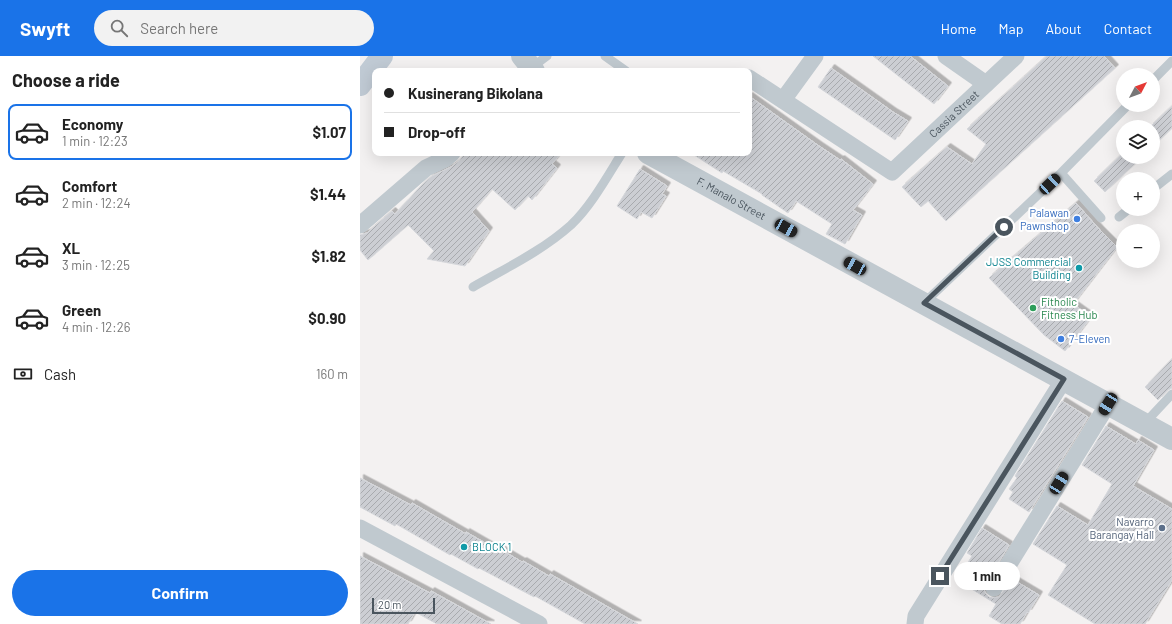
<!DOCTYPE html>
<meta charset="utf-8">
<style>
body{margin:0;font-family:Barlow,sans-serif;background:#f2f2f2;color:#222;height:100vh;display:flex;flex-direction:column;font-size:15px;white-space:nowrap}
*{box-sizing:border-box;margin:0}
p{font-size:13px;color:#767676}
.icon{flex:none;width:22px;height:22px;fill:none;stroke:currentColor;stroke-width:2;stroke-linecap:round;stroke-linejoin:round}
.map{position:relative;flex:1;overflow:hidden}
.side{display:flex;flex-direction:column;background:#fff;width:360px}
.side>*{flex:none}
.top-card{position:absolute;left:12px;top:12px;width:380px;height:88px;border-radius:8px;box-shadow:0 4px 16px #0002;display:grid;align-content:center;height:88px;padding:0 12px;background:#fff}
.needle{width:26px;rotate:49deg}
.controls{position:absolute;left:756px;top:12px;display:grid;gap:8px}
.controls a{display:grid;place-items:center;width:44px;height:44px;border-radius:50%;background:#fff;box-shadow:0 4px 16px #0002;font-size:20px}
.scale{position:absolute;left:12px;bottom:10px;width:63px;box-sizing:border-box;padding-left:4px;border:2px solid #4a555e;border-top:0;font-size:11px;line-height:14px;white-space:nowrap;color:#4a555e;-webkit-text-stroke:3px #fff;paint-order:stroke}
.end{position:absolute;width:18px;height:18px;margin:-9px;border:5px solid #4a555e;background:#fff;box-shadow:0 0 0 2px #fff}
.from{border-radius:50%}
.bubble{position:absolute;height:28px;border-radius:14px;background:#fff;box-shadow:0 4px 16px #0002;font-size:13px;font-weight:700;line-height:28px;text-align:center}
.car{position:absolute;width:12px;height:24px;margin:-12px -6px;border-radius:5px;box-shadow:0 0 3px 1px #0007;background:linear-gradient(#222 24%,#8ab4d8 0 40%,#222 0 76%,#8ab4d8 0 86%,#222 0)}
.top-card b{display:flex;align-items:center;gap:14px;height:38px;font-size:15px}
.top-card b+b{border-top:1px solid #e0e0e0}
.top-card i{width:10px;height:10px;background:#222}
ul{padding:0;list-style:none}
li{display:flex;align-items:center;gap:12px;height:56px;margin:0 8px 6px;padding:0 4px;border:2px solid transparent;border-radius:8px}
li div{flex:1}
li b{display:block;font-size:15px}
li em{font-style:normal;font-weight:700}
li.current{border-color:#1a73e8}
li>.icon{width:36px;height:36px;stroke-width:1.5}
h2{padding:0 12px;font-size:18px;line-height:48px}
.pay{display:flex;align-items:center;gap:10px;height:44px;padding:0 12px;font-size:15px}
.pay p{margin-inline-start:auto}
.primary-button{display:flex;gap:8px;margin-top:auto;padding:8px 12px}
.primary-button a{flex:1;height:46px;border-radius:24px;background:#1a73e8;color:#fff;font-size:16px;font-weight:700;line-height:46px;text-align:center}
header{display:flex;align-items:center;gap:24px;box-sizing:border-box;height:56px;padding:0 20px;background:#1a73e8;color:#fff}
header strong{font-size:19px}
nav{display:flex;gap:22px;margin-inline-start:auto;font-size:14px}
.search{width:280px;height:36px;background:#f2f2f2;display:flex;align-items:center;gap:10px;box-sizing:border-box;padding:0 14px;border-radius:22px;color:#767676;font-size:15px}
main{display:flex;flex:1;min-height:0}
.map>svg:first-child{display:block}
</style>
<header>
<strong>Swyft</strong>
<div class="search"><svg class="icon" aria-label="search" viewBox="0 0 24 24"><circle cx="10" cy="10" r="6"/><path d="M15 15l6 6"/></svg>Search here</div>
<nav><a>Home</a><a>Map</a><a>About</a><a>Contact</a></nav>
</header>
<main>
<section class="side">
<h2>Choose a ride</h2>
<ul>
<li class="current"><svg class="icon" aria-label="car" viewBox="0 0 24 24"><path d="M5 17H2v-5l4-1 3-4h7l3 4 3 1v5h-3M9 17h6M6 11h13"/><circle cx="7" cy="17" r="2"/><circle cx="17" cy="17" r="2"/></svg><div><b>Economy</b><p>1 min · 12:23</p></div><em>$1.07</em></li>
<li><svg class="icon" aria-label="car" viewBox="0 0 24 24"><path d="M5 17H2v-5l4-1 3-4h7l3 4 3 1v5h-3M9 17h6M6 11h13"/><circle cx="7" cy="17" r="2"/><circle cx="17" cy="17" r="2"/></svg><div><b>Comfort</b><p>2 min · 12:24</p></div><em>$1.44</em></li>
<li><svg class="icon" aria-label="car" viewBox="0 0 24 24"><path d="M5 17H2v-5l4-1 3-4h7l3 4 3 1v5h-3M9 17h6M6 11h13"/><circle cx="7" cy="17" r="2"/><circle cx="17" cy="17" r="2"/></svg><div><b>XL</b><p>3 min · 12:25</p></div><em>$1.82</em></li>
<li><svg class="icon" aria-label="car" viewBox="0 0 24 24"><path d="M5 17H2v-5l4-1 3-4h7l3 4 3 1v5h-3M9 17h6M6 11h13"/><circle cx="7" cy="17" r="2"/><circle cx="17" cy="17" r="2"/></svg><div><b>Green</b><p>4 min · 12:26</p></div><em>$0.90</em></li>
</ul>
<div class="pay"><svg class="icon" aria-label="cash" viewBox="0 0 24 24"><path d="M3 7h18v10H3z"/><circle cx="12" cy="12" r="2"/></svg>Cash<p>160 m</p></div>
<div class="primary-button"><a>Confirm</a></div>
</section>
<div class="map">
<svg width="812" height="568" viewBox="0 0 812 568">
<defs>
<pattern id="building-hatch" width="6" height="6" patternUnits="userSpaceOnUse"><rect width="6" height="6" fill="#ccced3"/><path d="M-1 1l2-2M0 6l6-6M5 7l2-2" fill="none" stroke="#a8aaae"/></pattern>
<filter id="shadow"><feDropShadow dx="3.5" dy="-3.5" stdDeviation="0" flood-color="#0004"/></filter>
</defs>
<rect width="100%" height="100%" fill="#f3f1f1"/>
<path fill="url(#building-hatch)" stroke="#d6d8dc" filter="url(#shadow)" d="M 513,0 L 550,0 L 588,30 L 574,48 Z
M 687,0 L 744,0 L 755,12 L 586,165 L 568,145 L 561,151 L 542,131 L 587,91 L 612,108 L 626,88 L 607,73 Z
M 471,12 L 533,56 L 548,65 L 535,84 L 458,31 Z
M 389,40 L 459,90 L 480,104 L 481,103 L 513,128 L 493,154 L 502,159 L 485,188 L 466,178 L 472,168 L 436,145 L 428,157 L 402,139 L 402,138 L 363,115 L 362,117 L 331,97 L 389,97 Z
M 812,50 L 812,72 L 793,90 L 793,71 L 790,71 Z
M 105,97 L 201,97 L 192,108 L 197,112 L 172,144 L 168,140 L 155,154 L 132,133 L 112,156 L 129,175 L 105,210 L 67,203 L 74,195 L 48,169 L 8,204 L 0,194 L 0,179 L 7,177 L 32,155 L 35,158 L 62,129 L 72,120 L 91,111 L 99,105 Z
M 763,97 L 763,101 L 782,101 L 745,136 L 734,125 Z
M 280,113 L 307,130 L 302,138 L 306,140 L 292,162 L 281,156 L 277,163 L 257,150 Z
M 716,147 L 740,174 L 757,191 L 713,248 L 731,261 L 705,295 L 684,279 L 629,222 Z
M 812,303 L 812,332 L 808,334 L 798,344 L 785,331 Z
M 702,345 L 728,361 L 669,456 L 649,443 L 653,436 L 649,433 L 657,422 L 655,420 Z
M 746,370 L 776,388 L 778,384 L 794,394 L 773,430 L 812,453 L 812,524 L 785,568 L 735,568 L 688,539 L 707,509 L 673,488 L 697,450 L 728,469 L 752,428 L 722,409 Z
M 0,422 L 51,449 L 52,447 L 106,478 L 106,476 L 134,492 L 135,490 L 162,506 L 163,505 L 189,520 L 190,518 L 278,568 L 225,568 L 175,540 L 174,541 L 119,512 L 118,513 L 91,498 L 90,499 L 36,468 L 35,470 L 0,451 Z
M 622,472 L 649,489 L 626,527 L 624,532 L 625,537 L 629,541 L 633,542 L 639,541 L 642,537 L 652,523 L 679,539 L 668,557 L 667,556 L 660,568 L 642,568 L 629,560 L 636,548 L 597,524 L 612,500 L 607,497 Z
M 0,500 L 70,537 L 71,535 L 131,568 L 77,568 L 55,556 L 48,568 L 0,568 Z"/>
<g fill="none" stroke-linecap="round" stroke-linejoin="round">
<path stroke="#c0c9cf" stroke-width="9" d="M 245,0 L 266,15
M 171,12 L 187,0
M 793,24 L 812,5
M 701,117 L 768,49
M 793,133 L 812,118
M 759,161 L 769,153
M 113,231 C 146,212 182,195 211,169 C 231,150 247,121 262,97
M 564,247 L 701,117 L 741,162
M 784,368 L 812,338"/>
<g stroke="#c0c9cf" stroke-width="17">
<path d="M 586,0 L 626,28"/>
<path id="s1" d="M 389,22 L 532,116 L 656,0"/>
<path d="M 423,44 L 455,0"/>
<path d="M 0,169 L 66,112 L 85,103 L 92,97"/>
<path d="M 0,472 L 179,568"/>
<path d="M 634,532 L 748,348"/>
<path d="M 555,568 L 556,560 L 704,323"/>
</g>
<g stroke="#c0c9cf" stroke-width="22">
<path d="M 162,0 L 174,15"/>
<path id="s2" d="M 288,97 L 812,383"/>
</g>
<path stroke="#c0cad4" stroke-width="22" d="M 0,29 L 22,0"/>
</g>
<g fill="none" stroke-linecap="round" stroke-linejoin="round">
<path stroke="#4a555e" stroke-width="5" d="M 580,520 L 704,323 L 564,247 L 644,171"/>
</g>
<g fill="#3f7fe0" stroke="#fff" stroke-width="1.5">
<circle cx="717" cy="163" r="4"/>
<circle cx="701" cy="283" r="4"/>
</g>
<g fill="#0f9aa8" stroke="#fff" stroke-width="1.5">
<circle cx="719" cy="212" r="4"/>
<circle cx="104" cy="491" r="4"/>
</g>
<circle fill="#2e9e5b" stroke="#fff" stroke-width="1.5" cx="673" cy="252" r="4"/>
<circle fill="#5c6f8a" stroke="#fff" stroke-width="1.5" cx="802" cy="472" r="4"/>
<g text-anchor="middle" stroke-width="4" stroke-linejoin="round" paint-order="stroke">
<g font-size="11" fill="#4a555e" stroke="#fff">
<text dy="4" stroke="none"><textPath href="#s1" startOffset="256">Cassia Street</textPath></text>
<text dy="4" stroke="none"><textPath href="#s2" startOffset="95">F. Manalo Street</textPath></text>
</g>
<g font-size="11" fill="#366cbe" stroke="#fff" text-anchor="end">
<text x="709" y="161">Palawan<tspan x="709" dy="13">Pawnshop</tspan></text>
<text x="709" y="287" text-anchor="start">7-Eleven</text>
</g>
<g font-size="11" fill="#0d838f" stroke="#fff" text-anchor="end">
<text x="711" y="210">JJSS Commercial<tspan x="711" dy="13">Building</tspan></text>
<text x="112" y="495" text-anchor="start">BLOCK 1</text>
</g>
<g font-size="11" fill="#27864d" stroke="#fff" text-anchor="start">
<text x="681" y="250">Fitholic<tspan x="681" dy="13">Fitness Hub</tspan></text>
</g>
<g font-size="11" fill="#4e5e75" stroke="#fff" text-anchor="end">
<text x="794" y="470">Navarro<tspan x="794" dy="13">Barangay Hall</tspan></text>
</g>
</g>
</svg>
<div class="controls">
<a><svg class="needle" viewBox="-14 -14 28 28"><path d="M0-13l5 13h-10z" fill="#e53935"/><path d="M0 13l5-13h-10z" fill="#767676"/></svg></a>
<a><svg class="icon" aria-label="layers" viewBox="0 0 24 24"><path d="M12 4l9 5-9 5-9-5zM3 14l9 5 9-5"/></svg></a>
<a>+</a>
<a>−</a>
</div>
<div class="scale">20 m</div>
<i class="end from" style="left:644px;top:171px"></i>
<i class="end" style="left:580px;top:520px"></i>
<div class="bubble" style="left:594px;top:506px;width:66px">1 min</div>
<i class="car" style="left:690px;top:128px;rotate:47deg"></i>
<i class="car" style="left:426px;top:172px;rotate:119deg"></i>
<i class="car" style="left:495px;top:210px;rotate:299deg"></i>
<i class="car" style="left:748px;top:348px;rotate:212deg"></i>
<i class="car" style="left:699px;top:427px;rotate:32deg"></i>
<div class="top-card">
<b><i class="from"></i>Kusinerang Bikolana</b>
<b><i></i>Drop-off</b>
</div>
</div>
</main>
